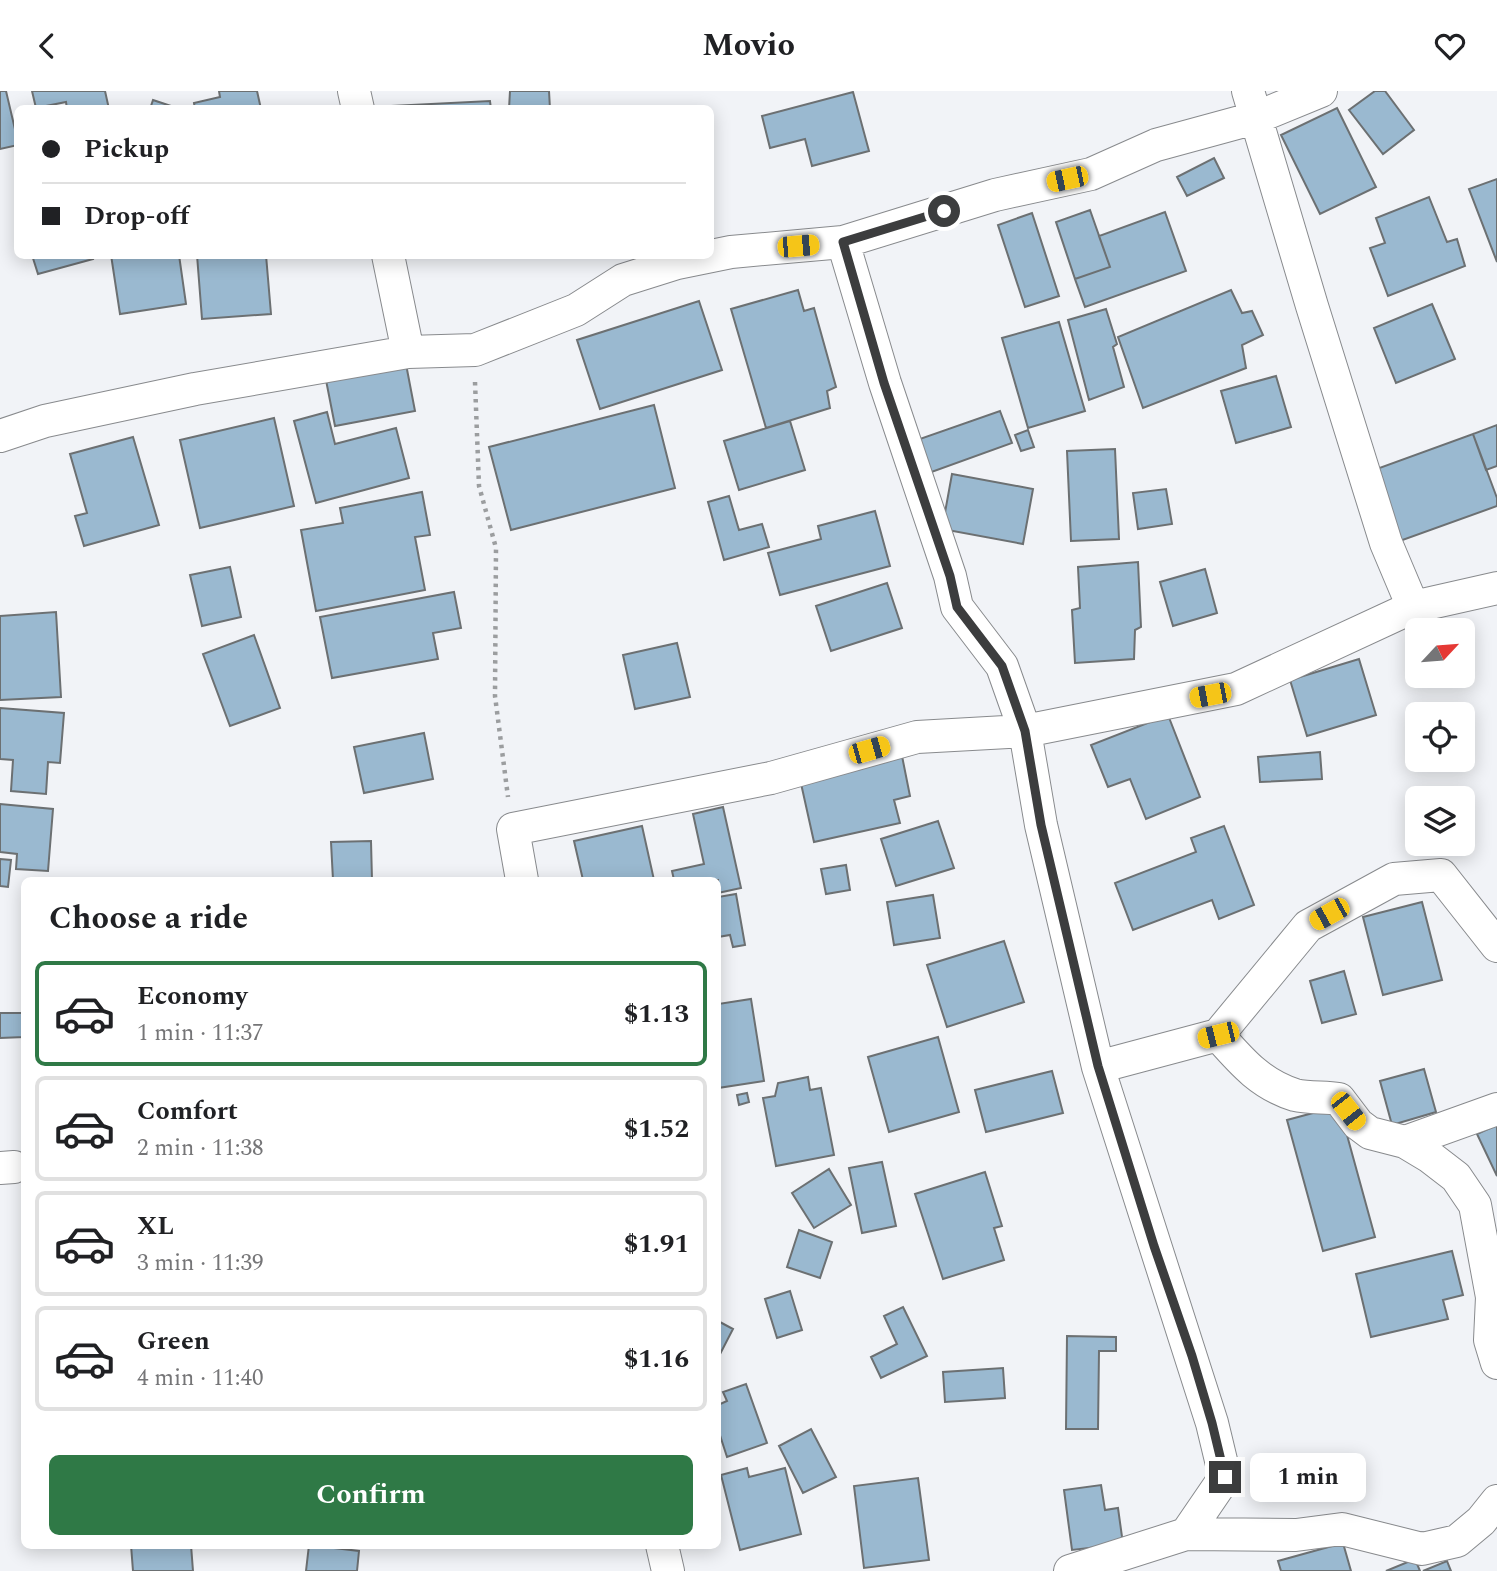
<!DOCTYPE html>
<meta charset="utf-8">
<style>
body{margin:0;font-family:Spectral,serif;background:#f2f2f2;color:#202124;height:100vh;display:flex;flex-direction:column;font-size:26px;white-space:nowrap}
*{box-sizing:border-box;margin:0}
p{font-size:23px;color:#757577}
.icon{flex:none;width:38px;height:38px;fill:none;stroke:currentColor;stroke-width:2;stroke-linecap:round;stroke-linejoin:round}
.map{position:relative;flex:1;overflow:hidden}
.sheet{position:absolute;left:21px;top:786px;width:700px;height:672px;display:flex;flex-direction:column;background:#fff;border-radius:10px;box-shadow:0 4px 18px #0003}
.sheet>*{flex:none}
.banner{position:absolute;left:14px;top:14px;width:700px;height:154px;border-radius:10px;box-shadow:0 4px 18px #0003;display:grid;align-content:center;height:154px;padding:0 28px;background:#fff}
.needle{width:46px;rotate:64deg}
.buttons{position:absolute;left:1405px;top:527px;display:grid;gap:14px}
.buttons a{display:grid;place-items:center;width:70px;height:70px;border-radius:10px;background:#fff;box-shadow:0 4px 18px #0003;font-size:35px}
.end{position:absolute;width:32px;height:32px;margin:-16px;border:9px solid #3c3d3e;background:#fff;box-shadow:0 0 0 4px #fff}
.from{border-radius:50%}
.bubble{position:absolute;height:49px;border-radius:10px;background:#fff;box-shadow:0 4px 18px #0003;font-size:23px;font-weight:700;line-height:49px;text-align:center}
.car{position:absolute;width:21px;height:42px;margin:-21px -10px;border-radius:9px;box-shadow:0 0 5px 2px #0007;background:linear-gradient(#f5c518 24%,#345 0 40%,#f5c518 0 76%,#345 0 86%,#f5c518 0)}
.banner b{display:flex;align-items:center;gap:24px;height:66px;font-size:26px}
.banner b+b{border-top:2px solid #e0e0e0}
.banner i{width:18px;height:18px;background:#202124}
ul{padding:0;list-style:none}
li{display:flex;align-items:center;gap:21px;height:105px;margin:0 14px 10px;padding:0 14px;border:4px solid #e0e0e0;border-radius:10px}
li div{flex:1}
li b{display:block;font-size:26px}
li em{font-style:normal;font-weight:700}
li.active{border-color:#2f7946}
li>.icon{width:63px;height:63px;stroke-width:1.5}
h2{padding:0 28px;font-size:32px;line-height:84px}
.primary-button{display:flex;gap:14px;margin-top:auto;padding:14px 28px}
.primary-button a{flex:1;height:80px;border-radius:10px;background:#2f7946;color:#fff;font-size:28px;font-weight:700;line-height:80px;text-align:center}
header{display:flex;justify-content:space-between;align-items:center;height:91px;padding:0 28px;background:#fff;font-size:32px;font-weight:700}
.map>svg:first-child{display:block}
</style>
<header><svg class="icon" aria-label="back" viewBox="0 0 24 24"><path d="M15 5l-7 7 7 7"/></svg>Movio<svg class="icon" aria-label="heart" viewBox="0 0 24 24"><path d="M12 20l-8-8c-3-5 5-10 8-4 3-6 11-1 8 4z"/></svg></header>
<div class="map">
<svg width="1497" height="1480" viewBox="0 0 1497 1480">
<rect width="100%" height="100%" fill="#f1f3f7"/>
<path fill="#9ab9d0" stroke="#6c7072" stroke-width="2" d="M 0,0 L 6,0 L 18,51 L 18,54 L 0,58 Z
M 32,0 L 105,0 L 109,18 L 67,18 L 66,11 L 36,17 Z
M 219,0 L 257,0 L 261,18 L 195,18 L 194,12 L 220,6 Z
M 510,0 L 549,0 L 550,18 L 509,18 Z
M 1375,0 L 1385,0 L 1414,39 L 1383,63 L 1349,19 Z
M 853,1 L 869,60 L 812,75 L 805,48 L 770,57 L 762,25 Z
M 153,9 L 174,16 L 174,18 L 150,18 Z
M 490,10 L 491,18 L 372,18 L 372,16 Z
M 1337,17 L 1376,96 L 1320,123 L 1281,44 Z
M 1214,67 L 1224,87 L 1187,105 L 1177,86 Z
M 1497,88 L 1497,171 L 1469,98 Z
M 1429,106 L 1447,151 L 1457,148 L 1465,175 L 1388,205 L 1370,157 L 1385,152 L 1376,127 Z
M 1090,119 L 1110,176 L 1075,188 L 1056,131 Z
M 1165,121 L 1186,180 L 1085,216 L 1075,188 L 1110,176 L 1099,145 Z
M 1032,122 L 1059,205 L 1025,216 L 998,134 Z
M 32,164 L 92,164 L 93,168 L 38,183 Z
M 111,164 L 179,164 L 186,213 L 120,223 Z
M 197,164 L 266,164 L 271,223 L 202,228 Z
M 798,199 L 804,220 L 814,217 L 836,296 L 827,300 L 830,317 L 766,337 L 731,218 Z
M 1231,199 L 1242,222 L 1252,220 L 1263,244 L 1242,254 L 1246,277 L 1143,317 L 1118,246 Z
M 699,210 L 722,279 L 600,318 L 577,249 Z
M 1432,213 L 1455,268 L 1396,292 L 1374,237 Z
M 1106,218 L 1117,253 L 1113,256 L 1124,296 L 1089,309 L 1068,229 Z
M 1059,231 L 1085,320 L 1028,337 L 1002,247 Z
M 405,268 L 415,320 L 335,335 L 325,284 Z
M 1276,285 L 1291,336 L 1236,352 L 1221,300 Z
M 654,314 L 675,397 L 511,439 L 489,356 Z
M 1000,320 L 1012,352 L 926,383 L 914,350 Z
M 327,321 L 335,353 L 396,337 L 409,387 L 316,412 L 294,330 Z
M 274,327 L 294,415 L 200,437 L 180,349 Z
M 790,330 L 805,379 L 739,399 L 724,350 Z
M 1497,334 L 1497,375 L 1486,379 L 1473,343 Z
M 1028,339 L 1034,356 L 1021,360 L 1015,344 Z
M 1473,343 L 1497,407 L 1497,415 L 1397,451 L 1371,380 Z
M 133,346 L 159,434 L 84,455 L 75,425 L 87,422 L 70,363 Z
M 1115,358 L 1119,448 L 1071,450 L 1067,360 Z
M 952,383 L 1033,398 L 1023,453 L 942,438 Z
M 1166,398 L 1172,433 L 1138,438 L 1133,402 Z
M 422,401 L 430,444 L 415,446 L 425,499 L 316,520 L 301,439 L 343,432 L 340,417 Z
M 729,405 L 739,439 L 762,433 L 769,456 L 724,469 L 708,411 Z
M 875,420 L 890,475 L 780,504 L 768,462 L 821,448 L 818,435 Z
M 1138,471 L 1141,536 L 1135,539 L 1134,568 L 1075,572 L 1072,519 L 1080,517 L 1078,476 Z
M 230,476 L 241,526 L 202,535 L 190,484 Z
M 1205,478 L 1217,522 L 1173,535 L 1160,491 Z
M 887,492 L 902,537 L 831,560 L 816,515 Z
M 454,501 L 461,537 L 433,542 L 438,568 L 332,587 L 320,526 Z
M 56,521 L 61,606 L 0,609 L 0,525 Z
M 254,544 L 280,617 L 230,635 L 203,563 Z
M 677,552 L 690,606 L 635,618 L 623,564 Z
M 1359,568 L 1376,624 L 1307,645 L 1290,589 Z
M 0,617 L 64,622 L 60,672 L 48,671 L 46,703 L 11,700 L 13,669 L 0,668 Z
M 1168,624 L 1200,706 L 1146,728 L 1130,688 L 1108,696 L 1091,654 Z
M 424,642 L 433,688 L 364,702 L 354,656 Z
M 1320,661 L 1322,688 L 1260,691 L 1258,666 Z
M 902,665 L 910,705 L 894,709 L 900,732 L 814,751 L 800,688 Z
M 0,713 L 53,718 L 48,780 L 16,778 L 17,763 L 0,761 Z
M 723,716 L 741,797 L 718,802 L 718,789 L 674,789 L 672,780 L 704,773 L 693,723 Z
M 938,730 L 954,777 L 896,795 L 881,748 Z
M 642,735 L 654,789 L 583,789 L 574,750 Z
M 1224,735 L 1254,814 L 1219,828 L 1212,809 L 1133,839 L 1115,792 L 1196,761 L 1191,747 Z
M 371,750 L 372,789 L 333,789 L 331,751 Z
M 0,768 L 11,769 L 8,796 L 0,795 Z
M 846,774 L 850,799 L 826,803 L 821,778 Z
M 736,803 L 745,854 L 733,856 L 730,844 L 718,846 L 718,806 Z
M 933,804 L 940,847 L 894,854 L 887,811 Z
M 1422,811 L 1442,889 L 1383,904 L 1363,826 Z
M 1004,850 L 1024,911 L 947,936 L 927,874 Z
M 1344,880 L 1356,923 L 1322,932 L 1310,890 Z
M 751,908 L 764,990 L 718,997 L 718,913 Z
M 0,922 L 24,922 L 24,946 L 0,947 Z
M 938,946 L 959,1021 L 889,1041 L 868,966 Z
M 1424,978 L 1436,1021 L 1392,1034 L 1380,990 Z
M 1052,980 L 1063,1022 L 986,1041 L 975,999 Z
M 808,986 L 810,999 L 821,997 L 834,1064 L 776,1075 L 763,1007 L 775,1005 L 778,992 Z
M 747,1002 L 749,1011 L 739,1014 L 737,1004 Z
M 1339,1015 L 1375,1146 L 1323,1160 L 1287,1029 Z
M 1497,1034 L 1497,1085 L 1477,1043 Z
M 882,1071 L 896,1135 L 862,1142 L 849,1077 Z
M 829,1078 L 851,1114 L 814,1137 L 792,1102 Z
M 985,1081 L 1002,1135 L 994,1137 L 1004,1169 L 943,1188 L 915,1103 Z
M 799,1139 L 832,1151 L 820,1187 L 787,1176 Z
M 1452,1160 L 1463,1204 L 1443,1209 L 1448,1228 L 1371,1246 L 1356,1183 Z
M 790,1200 L 802,1239 L 777,1247 L 765,1208 Z
M 903,1216 L 927,1265 L 881,1287 L 871,1266 L 897,1253 L 884,1225 Z
M 718,1230 L 733,1238 L 718,1267 Z
M 1067,1245 L 1116,1246 L 1116,1260 L 1099,1260 L 1098,1338 L 1066,1338 Z
M 1003,1277 L 1005,1307 L 945,1311 L 943,1281 Z
M 746,1293 L 767,1352 L 727,1366 L 718,1338 L 718,1314 L 727,1310 L 723,1301 Z
M 811,1338 L 836,1386 L 803,1402 L 779,1355 Z
M 747,1377 L 749,1386 L 785,1377 L 801,1443 L 740,1459 L 721,1384 Z
M 918,1387 L 929,1469 L 864,1477 L 854,1395 Z
M 1101,1394 L 1105,1419 L 1118,1417 L 1123,1453 L 1072,1459 L 1064,1399 Z
M 1343,1452 L 1351,1480 L 1281,1480 L 1278,1470 Z
M 131,1454 L 191,1454 L 193,1480 L 133,1480 Z
M 309,1454 L 359,1460 L 357,1480 L 306,1480 Z
M 1415,1468 L 1420,1480 L 1386,1480 Z
M 1447,1470 L 1451,1480 L 1423,1480 Z"/>
<g fill="none" stroke-linecap="round" stroke-linejoin="round">
<defs>
<path id="street" d="M 354,0 L 358,18
M 1248,0 L 1312,215 L 1386,452 L 1413,516
M 843,151 L 885,292 L 950,485 L 957,516 L 1002,575 L 1025,640 L 1041,734 L 1098,976 L 1212,1332 L 1225,1386 L 1186,1443
M 388,164 L 408,261
M 0,345 L 45,330 L 195,298 L 408,261 L 475,259 L 576,219 L 623,189 L 677,172 L 731,161 L 843,151 L 995,104 L 1091,83 L 1156,54 L 1255,27 L 1321,0
M 522,789 L 513,738 L 771,687 L 917,646 L 1025,640 L 1236,598 L 1413,516 L 1497,497
M 1218,944 C 1241,970 1260,993 1295,1004 C 1308,1007 1325,1006 1339,1008 L 1358,1033 L 1370,1042 L 1405,1051 L 1430,1066 L 1456,1086 L 1475,1114 L 1492,1206 L 1490,1249 L 1497,1272
M 1098,976 L 1218,944 L 1308,835 L 1394,788 L 1441,784 L 1497,855
M 1405,1051 L 1497,1018
M 0,1077 L 14,1076
M 662,1454 L 668,1480
M 1070,1480 L 1186,1443 L 1296,1444 L 1342,1438 L 1422,1458 L 1457,1450 L 1481,1430 L 1497,1410"/>
</defs>
<use href="#street" stroke="#888a8d" stroke-width="34"/>
<path stroke="#9b9d9f" stroke-width="4.5" stroke-dasharray="3.5 5" stroke-linecap="butt" d="M 475,291 L 479,395 L 496,457 L 495,605 L 508,706"/>
<use href="#street" stroke="#fff" stroke-width="32"/>
</g>
<g fill="none" stroke-linecap="round" stroke-linejoin="round">
<path stroke="#3c3d3e" stroke-width="9" d="M 944,120 L 843,151 L 884,292 L 950,485 L 957,516 L 1002,575 L 1025,640 L 1041,734 L 1098,975 L 1154,1155 L 1192,1265 L 1212,1332 L 1225,1386"/>
</g>
</svg>
<div class="buttons">
<a><svg class="needle" viewBox="-14 -14 28 28"><path d="M0-13l5 13h-10z" fill="#e53935"/><path d="M0 13l5-13h-10z" fill="#757577"/></svg></a>
<a><svg class="icon" aria-label="locate" viewBox="0 0 24 24"><circle cx="12" cy="12" r="6"/><path d="M12 2v4M12 18v4M2 12h4M18 12h4"/></svg></a>
<a><svg class="icon" aria-label="layers" viewBox="0 0 24 24"><path d="M12 4l9 5-9 5-9-5zM3 14l9 5 9-5"/></svg></a>
</div>
<i class="end from" style="left:944px;top:120px"></i>
<i class="end" style="left:1225px;top:1386px"></i>
<div class="bubble" style="left:1250px;top:1362px;width:116px">1 min</div>
<i class="car" style="left:1067px;top:88px;rotate:258deg"></i>
<i class="car" style="left:798px;top:155px;rotate:85deg"></i>
<i class="car" style="left:1210px;top:604px;rotate:259deg"></i>
<i class="car" style="left:869px;top:659px;rotate:74deg"></i>
<i class="car" style="left:1329px;top:823px;rotate:241deg"></i>
<i class="car" style="left:1218px;top:944px;rotate:256deg"></i>
<i class="car" style="left:1348px;top:1020px;rotate:142deg"></i>
<div class="banner">
<b><i class="from"></i>Pickup</b>
<b><i></i>Drop-off</b>
</div>
<section class="sheet">
<h2>Choose a ride</h2>
<ul>
<li class="active"><svg class="icon" aria-label="car" viewBox="0 0 24 24"><path d="M5 17H2v-5l4-1 3-4h7l3 4 3 1v5h-3M9 17h6M6 11h13"/><circle cx="7" cy="17" r="2"/><circle cx="17" cy="17" r="2"/></svg><div><b>Economy</b><p>1 min · 11:37</p></div><em>$1.13</em></li>
<li><svg class="icon" aria-label="car" viewBox="0 0 24 24"><path d="M5 17H2v-5l4-1 3-4h7l3 4 3 1v5h-3M9 17h6M6 11h13"/><circle cx="7" cy="17" r="2"/><circle cx="17" cy="17" r="2"/></svg><div><b>Comfort</b><p>2 min · 11:38</p></div><em>$1.52</em></li>
<li><svg class="icon" aria-label="car" viewBox="0 0 24 24"><path d="M5 17H2v-5l4-1 3-4h7l3 4 3 1v5h-3M9 17h6M6 11h13"/><circle cx="7" cy="17" r="2"/><circle cx="17" cy="17" r="2"/></svg><div><b>XL</b><p>3 min · 11:39</p></div><em>$1.91</em></li>
<li><svg class="icon" aria-label="car" viewBox="0 0 24 24"><path d="M5 17H2v-5l4-1 3-4h7l3 4 3 1v5h-3M9 17h6M6 11h13"/><circle cx="7" cy="17" r="2"/><circle cx="17" cy="17" r="2"/></svg><div><b>Green</b><p>4 min · 11:40</p></div><em>$1.16</em></li>
</ul>
<div class="primary-button"><a>Confirm</a></div>
</section>
</div>
